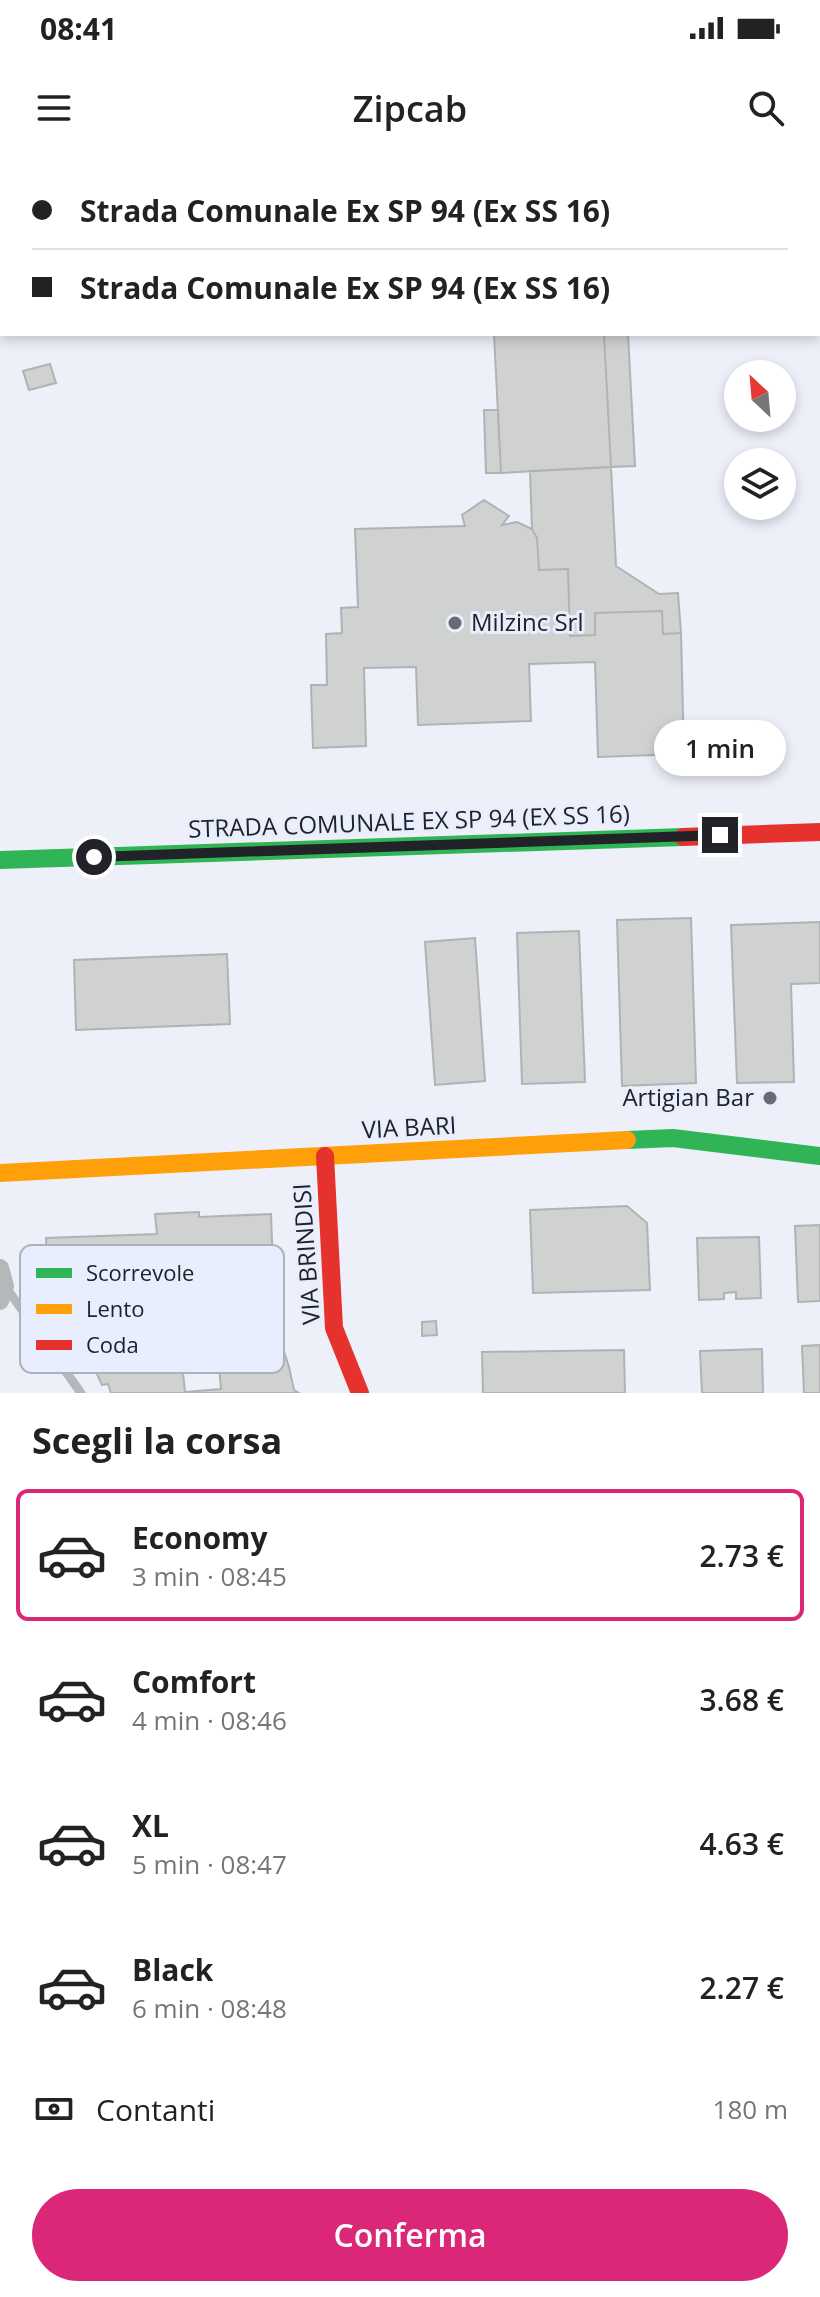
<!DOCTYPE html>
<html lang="it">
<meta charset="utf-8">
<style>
body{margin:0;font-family:"Open Sans",sans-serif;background:#f6f6f6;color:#222;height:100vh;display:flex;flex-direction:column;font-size:30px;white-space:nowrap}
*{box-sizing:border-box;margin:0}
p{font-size:26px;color:#767676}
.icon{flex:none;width:44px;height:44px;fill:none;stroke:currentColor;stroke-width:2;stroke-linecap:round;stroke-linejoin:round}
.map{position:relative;height:1233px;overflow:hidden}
.details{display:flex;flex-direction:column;background:#fff;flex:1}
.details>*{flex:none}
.top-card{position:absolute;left:0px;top:0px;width:820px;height:176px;box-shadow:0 4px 12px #0003;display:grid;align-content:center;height:176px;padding:0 32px;background:#fff}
.needle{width:52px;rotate:334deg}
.tools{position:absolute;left:724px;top:200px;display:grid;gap:16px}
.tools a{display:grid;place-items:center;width:72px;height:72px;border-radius:50%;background:#fff;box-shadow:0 4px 12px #0003;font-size:40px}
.end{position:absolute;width:36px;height:36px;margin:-18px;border:10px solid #212329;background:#fff;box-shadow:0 0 0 4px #fff}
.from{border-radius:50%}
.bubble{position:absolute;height:56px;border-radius:28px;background:#fff;box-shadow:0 4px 12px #0003;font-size:26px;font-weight:600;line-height:56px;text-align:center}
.top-card b{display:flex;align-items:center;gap:28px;height:76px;font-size:30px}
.top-card b+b{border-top:2px solid #e0e0e0}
.top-card i{width:20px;height:20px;background:#222}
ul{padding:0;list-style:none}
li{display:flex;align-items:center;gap:24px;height:132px;margin:0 16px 12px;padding:0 16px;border:4px solid transparent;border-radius:12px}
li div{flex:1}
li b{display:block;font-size:30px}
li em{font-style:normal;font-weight:600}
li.active{border-color:#db2777}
li>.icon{width:72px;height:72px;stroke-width:1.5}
h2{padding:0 32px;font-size:36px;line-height:96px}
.pay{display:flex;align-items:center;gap:20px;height:88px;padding:0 32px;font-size:30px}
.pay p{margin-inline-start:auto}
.primary-button{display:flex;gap:16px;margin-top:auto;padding:16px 32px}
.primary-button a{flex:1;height:92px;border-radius:48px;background:#db2777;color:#fff;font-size:32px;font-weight:600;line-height:92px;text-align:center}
.status{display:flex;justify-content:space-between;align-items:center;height:56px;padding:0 40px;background:#fff;direction:ltr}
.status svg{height:22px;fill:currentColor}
header{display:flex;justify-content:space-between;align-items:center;height:104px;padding:0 32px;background:#fff;font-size:36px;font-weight:600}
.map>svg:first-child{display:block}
</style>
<div class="status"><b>08:41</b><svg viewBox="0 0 49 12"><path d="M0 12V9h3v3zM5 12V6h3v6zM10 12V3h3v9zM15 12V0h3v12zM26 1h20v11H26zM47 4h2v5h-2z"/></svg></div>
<header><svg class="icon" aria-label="menu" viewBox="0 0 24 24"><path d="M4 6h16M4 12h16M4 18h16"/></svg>Zipcab<svg class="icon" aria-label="search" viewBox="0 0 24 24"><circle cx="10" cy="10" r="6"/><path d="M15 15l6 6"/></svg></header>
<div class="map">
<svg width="820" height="1233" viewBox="0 0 820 1233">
<rect width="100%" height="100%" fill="#edf0f9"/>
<path fill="#d0d2d2" stroke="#b0b2b3" stroke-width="2" d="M 494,174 L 604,174 L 611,307 L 501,313 Z
M 604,174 L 628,174 L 635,306 L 611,307 Z
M 50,204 L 56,223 L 29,230 L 23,211 Z
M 484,250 L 498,250 L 501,313 L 486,313 Z
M 611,307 L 616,406 L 659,434 L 678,433 L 681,473 L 663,474 L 662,451 L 595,453 L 595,475 L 570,476 L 568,409 L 539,410 L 537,378 L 532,369 L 530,311 Z
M 484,340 L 509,356 L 502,365 L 517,362 L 532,369 L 537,378 L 539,410 L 568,409 L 570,476 L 595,475 L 595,453 L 662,451 L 663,474 L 681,473 L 684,594 L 598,597 L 595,502 L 529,504 L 531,561 L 418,565 L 416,507 L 364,508 L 366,586 L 313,588 L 311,525 L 327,525 L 326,474 L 342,473 L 341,448 L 358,447 L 355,369 L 465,366 L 462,355 Z
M 691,758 L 696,923 L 622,926 L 617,760 Z
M 820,762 L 820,823 L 791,824 L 794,922 L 737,923 L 731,765 Z
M 579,771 L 585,922 L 522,924 L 517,773 Z
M 475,778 L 485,921 L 435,925 L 425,782 Z
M 227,794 L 230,864 L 76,870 L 74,800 Z
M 627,1046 L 647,1063 L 650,1130 L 533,1133 L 530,1050 Z
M 199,1052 L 199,1057 L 271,1054 L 274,1135 L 63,1147 L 63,1128 L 59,1128 L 57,1105 L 47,1105 L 46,1078 L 157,1074 L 155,1054 Z
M 820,1065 L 820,1141 L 798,1142 L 795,1066 Z
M 759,1077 L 761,1138 L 736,1139 L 736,1132 L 724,1133 L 724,1139 L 699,1140 L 697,1078 Z
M 436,1161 L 437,1175 L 422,1176 L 422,1162 Z
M 276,1167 L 289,1207 L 294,1230 L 299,1233 L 111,1233 L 108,1224 L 102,1225 L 90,1199 L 126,1180 L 179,1175 L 185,1232 L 221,1229 L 216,1173 Z
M 820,1185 L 820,1233 L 804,1233 L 802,1186 Z
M 762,1189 L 763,1233 L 702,1233 L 700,1191 Z
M 624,1190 L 625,1233 L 483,1233 L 482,1192 Z"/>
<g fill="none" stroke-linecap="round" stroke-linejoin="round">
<path stroke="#b6b7ba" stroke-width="9" d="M 5,1126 L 81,1233"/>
<path stroke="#b6b7ba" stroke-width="18" d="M 0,1108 L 5,1126 L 0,1141"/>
<path stroke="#30b455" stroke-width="18" d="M 0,700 L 683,677
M 627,980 L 673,978 L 820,996"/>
<path stroke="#ff9f0a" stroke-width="18" d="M 0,1013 L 627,980"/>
<path stroke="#e5322d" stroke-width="18" d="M 683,677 L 820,672
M 325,996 L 334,1168 L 360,1233"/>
</g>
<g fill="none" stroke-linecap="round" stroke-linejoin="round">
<path stroke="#212329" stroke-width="10" d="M 94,697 L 720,675"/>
</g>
<g fill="#686b72" stroke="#e8eefe" stroke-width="3">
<circle cx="455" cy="463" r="8"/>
<circle cx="770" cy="938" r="8"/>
</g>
<g text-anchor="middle" stroke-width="6" stroke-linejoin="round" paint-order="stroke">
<g font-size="24" fill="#212329" stroke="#e8eefe" text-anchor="start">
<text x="471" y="471">Milzinc Srl</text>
<text x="754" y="946" text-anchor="end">Artigian Bar</text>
</g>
<g font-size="24" fill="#212329" stroke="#e8eefe">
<text transform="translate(409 662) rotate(-2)" y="8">STRADA COMUNALE EX SP 94 (EX SS 16)</text>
<text transform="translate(409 968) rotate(-3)" y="8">VIA BARI</text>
<text transform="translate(307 1094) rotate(-94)" y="8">VIA BRINDISI</text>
</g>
</g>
<rect x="20" y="1085" width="264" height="128" rx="12" fill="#e8eefe" stroke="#acb1be" stroke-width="2"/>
<rect x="36" y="1108" width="36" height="10" fill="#30b455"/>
<rect x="36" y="1144" width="36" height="10" fill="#ff9f0a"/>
<rect x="36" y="1180" width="36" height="10" fill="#e5322d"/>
<g font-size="22" fill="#212329">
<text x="86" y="1121">Scorrevole</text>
<text x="86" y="1157">Lento</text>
<text x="86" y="1193">Coda</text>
</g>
</svg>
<div class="tools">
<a><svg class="needle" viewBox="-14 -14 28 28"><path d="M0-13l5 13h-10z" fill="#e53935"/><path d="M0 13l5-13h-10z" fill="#767676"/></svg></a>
<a><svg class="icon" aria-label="layers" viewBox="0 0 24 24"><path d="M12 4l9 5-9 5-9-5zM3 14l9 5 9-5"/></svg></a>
</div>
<i class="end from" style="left:94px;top:697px"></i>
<i class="end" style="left:720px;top:675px"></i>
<div class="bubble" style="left:654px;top:560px;width:132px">1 min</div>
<div class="top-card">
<b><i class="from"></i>Strada Comunale Ex SP 94 (Ex SS 16)</b>
<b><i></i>Strada Comunale Ex SP 94 (Ex SS 16)</b>
</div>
</div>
<section class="details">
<h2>Scegli la corsa</h2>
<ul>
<li class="active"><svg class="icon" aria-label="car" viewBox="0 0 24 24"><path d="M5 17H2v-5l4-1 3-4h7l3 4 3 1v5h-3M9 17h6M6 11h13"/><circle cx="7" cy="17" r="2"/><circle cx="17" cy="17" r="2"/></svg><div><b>Economy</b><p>3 min · 08:45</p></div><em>2.73 €</em></li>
<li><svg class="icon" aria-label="car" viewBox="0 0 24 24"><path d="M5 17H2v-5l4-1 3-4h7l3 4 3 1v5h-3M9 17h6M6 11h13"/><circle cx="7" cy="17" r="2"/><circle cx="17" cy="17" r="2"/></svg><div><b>Comfort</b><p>4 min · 08:46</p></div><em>3.68 €</em></li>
<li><svg class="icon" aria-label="car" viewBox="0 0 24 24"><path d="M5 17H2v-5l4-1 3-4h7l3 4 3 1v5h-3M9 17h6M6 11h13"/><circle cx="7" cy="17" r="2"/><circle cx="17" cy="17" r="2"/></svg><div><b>XL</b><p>5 min · 08:47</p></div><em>4.63 €</em></li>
<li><svg class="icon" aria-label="car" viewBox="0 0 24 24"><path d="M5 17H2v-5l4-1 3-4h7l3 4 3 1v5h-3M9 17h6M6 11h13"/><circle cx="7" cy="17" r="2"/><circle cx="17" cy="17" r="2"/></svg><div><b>Black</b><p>6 min · 08:48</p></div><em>2.27 €</em></li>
</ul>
<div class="pay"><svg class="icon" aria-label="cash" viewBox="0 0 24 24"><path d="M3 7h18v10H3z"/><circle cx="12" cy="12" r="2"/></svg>Contanti<p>180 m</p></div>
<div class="primary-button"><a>Conferma</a></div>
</section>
